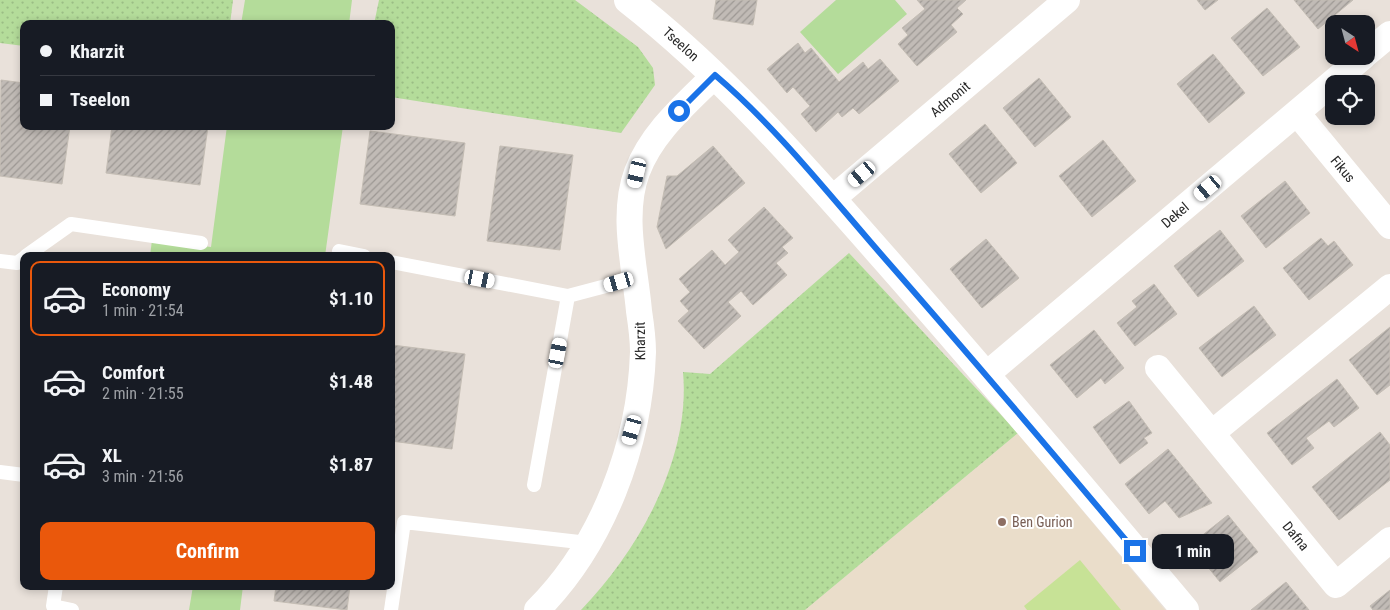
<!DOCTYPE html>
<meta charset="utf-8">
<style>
body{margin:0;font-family:"Roboto Condensed",sans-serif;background:#20242c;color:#f1f3f6;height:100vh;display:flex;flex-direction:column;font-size:19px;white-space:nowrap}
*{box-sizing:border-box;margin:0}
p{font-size:16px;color:#9ea1a6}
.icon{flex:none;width:28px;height:28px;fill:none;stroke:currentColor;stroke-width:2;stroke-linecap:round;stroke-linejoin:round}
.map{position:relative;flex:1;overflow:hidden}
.details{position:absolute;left:20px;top:252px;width:375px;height:338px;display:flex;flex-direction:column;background:#171b24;border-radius:10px;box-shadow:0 2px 8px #0003}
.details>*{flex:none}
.banner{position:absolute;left:20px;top:20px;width:375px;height:110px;border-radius:10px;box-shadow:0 2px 8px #0003;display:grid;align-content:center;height:110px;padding:0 20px;background:#171b24}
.needle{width:32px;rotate:144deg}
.controls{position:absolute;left:1325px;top:15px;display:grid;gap:10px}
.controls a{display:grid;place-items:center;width:50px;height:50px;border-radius:10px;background:#171b24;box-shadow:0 2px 8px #0003;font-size:25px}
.end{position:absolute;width:22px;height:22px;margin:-11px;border:6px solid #1a73e8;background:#fff;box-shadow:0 0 0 2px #fff}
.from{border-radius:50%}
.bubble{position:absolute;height:35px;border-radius:10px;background:#171b24;box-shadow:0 2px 8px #0003;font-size:16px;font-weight:700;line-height:35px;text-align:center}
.car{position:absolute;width:15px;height:30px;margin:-15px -8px;border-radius:6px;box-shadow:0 0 4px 1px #0007;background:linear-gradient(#fff 24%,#345 0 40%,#fff 0 76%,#345 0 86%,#fff 0)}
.banner b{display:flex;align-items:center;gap:18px;height:48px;font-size:19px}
.banner b+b{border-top:1px solid #363941}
.banner i{width:12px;height:12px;background:#f1f3f6}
ul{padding:9px 0 0;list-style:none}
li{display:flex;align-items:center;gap:15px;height:75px;margin:0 10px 8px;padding:0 10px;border:2px solid transparent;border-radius:10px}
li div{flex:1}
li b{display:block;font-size:19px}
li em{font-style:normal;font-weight:700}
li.active{border-color:#ea580c}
li>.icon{width:45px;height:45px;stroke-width:1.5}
.primary-button{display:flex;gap:10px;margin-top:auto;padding:10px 20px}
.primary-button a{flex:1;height:58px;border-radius:10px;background:#ea580c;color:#fff;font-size:20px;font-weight:700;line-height:58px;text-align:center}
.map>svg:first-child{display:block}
</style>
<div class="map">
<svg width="1390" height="610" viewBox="0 0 1390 610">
<defs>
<pattern id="grass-dots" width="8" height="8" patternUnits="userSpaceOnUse" patternTransform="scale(1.25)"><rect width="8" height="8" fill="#b4dc9a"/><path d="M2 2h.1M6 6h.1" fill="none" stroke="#9bbd85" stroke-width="1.8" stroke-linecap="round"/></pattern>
<pattern id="building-hatch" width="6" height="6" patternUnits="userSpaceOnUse" patternTransform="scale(1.25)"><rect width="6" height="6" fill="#c1bbb6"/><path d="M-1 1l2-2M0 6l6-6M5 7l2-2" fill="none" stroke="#9d9894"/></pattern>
</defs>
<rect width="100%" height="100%" fill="#e9e1da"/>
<path fill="#eaddca" d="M 1018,433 L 1165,610 L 805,610 Z"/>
<path fill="url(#grass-dots)" d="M 0,0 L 233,0 L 230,24 L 24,24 L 24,46 L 0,43 Z
M 379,0 L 575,0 L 638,47 L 653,68 L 655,85 L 621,133 L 391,97 L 391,24 L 374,24 Z
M 849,253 L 1018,433 L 805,610 L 581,610 C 639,550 691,458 683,372 L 710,374 Z"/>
<path fill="#b4dc9a" d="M 245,0 L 352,0 L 349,24 L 241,24 Z
M 836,0 L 895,0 L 907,14 L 838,74 L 800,32 Z
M 227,126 L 343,126 L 325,256 L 150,256 L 152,240 L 211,247 Z
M 193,586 L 243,586 L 240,610 L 189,610 Z"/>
<path fill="#c7e296" d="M 1080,560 L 1121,610 L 1027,610 L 1024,606 Z"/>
<path fill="url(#building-hatch)" stroke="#c4bdb4" d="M 716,0 L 757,0 L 753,25 L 713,19 Z
M 917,0 L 966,0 L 957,8 L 963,14 L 951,25 L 957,32 L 917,66 L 898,44 L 908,35 L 902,28 L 925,9 Z
M 1197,0 L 1218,0 L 1205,10 Z
M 1294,0 L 1353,0 L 1318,29 Z
M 1267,8 L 1300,47 L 1263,76 L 1231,38 Z
M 798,43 L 805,53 L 811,48 L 839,82 L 863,62 L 868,69 L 880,59 L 899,81 L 859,114 L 853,108 L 842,117 L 838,112 L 816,132 L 801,114 L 810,106 L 793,87 L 787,93 L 767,69 Z
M 1213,54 L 1245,93 L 1209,123 L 1177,84 Z
M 1039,78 L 1071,117 L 1035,147 L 1003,108 Z
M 1,80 L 24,83 L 24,126 L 70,126 L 62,184 L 0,176 Z
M 985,124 L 1017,163 L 981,193 L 949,154 Z
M 112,126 L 208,126 L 200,185 L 106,173 Z
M 370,131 L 465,143 L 455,216 L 360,204 Z
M 1103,140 L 1136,181 L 1092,217 L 1059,176 Z
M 500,146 L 573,155 L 560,250 L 487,241 Z
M 713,146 L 745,183 L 666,249 L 657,227 L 667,176 L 677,176 Z
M 1285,181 L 1310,213 L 1266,248 L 1241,216 Z
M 764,207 L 793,238 L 782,247 L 788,253 L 776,263 L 787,275 L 753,305 L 741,291 L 728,302 L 741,316 L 704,349 L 678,321 L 689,311 L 680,301 L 690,292 L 679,279 L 712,250 L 725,265 L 739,252 L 728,240 Z
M 1220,230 L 1244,261 L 1198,297 L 1174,266 Z
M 1321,238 L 1328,246 L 1334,241 L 1353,265 L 1309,300 L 1283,268 Z
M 986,239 L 1019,278 L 982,308 L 950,269 Z
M 1154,284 L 1177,314 L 1135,346 L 1117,323 L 1137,307 L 1132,301 Z
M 1254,306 L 1276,335 L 1222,377 L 1199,348 Z
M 1390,327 L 1390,385 L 1377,395 L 1349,360 Z
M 1094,330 L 1124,368 L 1105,384 L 1101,378 L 1077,398 L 1050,365 Z
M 392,345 L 465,354 L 452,449 L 391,441 Z
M 1337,379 L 1359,408 L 1334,427 L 1329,421 L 1306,438 L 1314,448 L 1292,465 L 1267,433 Z
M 1129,401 L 1152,433 L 1144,438 L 1148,443 L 1120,464 L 1093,427 Z
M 1380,432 L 1390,445 L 1390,480 L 1339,520 L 1312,487 Z
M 1168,449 L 1212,503 L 1179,518 L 1165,501 L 1149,514 L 1125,484 Z
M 1228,515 L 1258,552 L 1220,582 L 1190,545 Z
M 1286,582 L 1309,610 L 1251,610 Z
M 276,586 L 350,586 L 347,610 L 274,601 Z
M 1390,590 L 1390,610 L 1373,610 L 1370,606 Z"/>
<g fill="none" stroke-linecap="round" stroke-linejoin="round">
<path stroke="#fff" stroke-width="14" d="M 339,251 L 364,256
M 26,256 L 71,224 L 201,243
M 0,261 L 17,263 L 24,258
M 391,262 L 568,296 L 636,278
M 0,472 L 24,475
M 534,485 L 568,296
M 56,586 L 53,606 L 72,610
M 391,610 L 404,522 L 588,543"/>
<path stroke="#fff" stroke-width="26" d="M 1366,54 L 1390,34
M 1297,113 L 1390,226
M 832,199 L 1067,0
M 1158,368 L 1336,585 L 1390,540
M 987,374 L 1364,56
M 1212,433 L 1390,287
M 537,610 C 603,544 640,445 643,352 C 643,339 641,324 639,311 C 635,266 621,215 637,172 C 652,132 686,104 715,75"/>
<path stroke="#fff" stroke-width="28" d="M 628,0 C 725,76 804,167 885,259 C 987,375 1086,492 1185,610"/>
</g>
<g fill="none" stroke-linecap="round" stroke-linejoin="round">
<path stroke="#1a73e8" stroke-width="6" d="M 679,111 L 715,75 C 776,127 827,192 880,253 C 966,351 1051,451 1135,551"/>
</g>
<circle fill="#8d6e63" stroke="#fff" stroke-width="2" cx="1002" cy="522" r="5"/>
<g text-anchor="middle" stroke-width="4" stroke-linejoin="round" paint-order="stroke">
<g font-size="14" fill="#272727" stroke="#fff">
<text transform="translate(681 44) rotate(42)" y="5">Tseelon</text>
<text transform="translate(950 99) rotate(-40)" y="5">Admonit</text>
<text transform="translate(1343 169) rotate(50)" y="5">Fikus</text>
<text transform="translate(1175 215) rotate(-40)" y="5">Dekel</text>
<text transform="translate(640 341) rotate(-91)" y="5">Kharzit</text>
<text transform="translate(1296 536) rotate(51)" y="5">Dafna</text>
</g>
<g font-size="14" fill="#785e54" stroke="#fff" text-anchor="start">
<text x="1012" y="527">Ben Gurion</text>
</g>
</g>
</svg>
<div class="controls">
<a><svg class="needle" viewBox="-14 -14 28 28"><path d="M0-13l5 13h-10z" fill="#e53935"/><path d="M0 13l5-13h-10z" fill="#9ea1a6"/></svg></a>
<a><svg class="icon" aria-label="locate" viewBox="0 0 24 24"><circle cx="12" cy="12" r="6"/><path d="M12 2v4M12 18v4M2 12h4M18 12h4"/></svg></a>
</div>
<i class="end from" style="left:679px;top:111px"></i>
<i class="end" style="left:1135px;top:551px"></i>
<div class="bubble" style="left:1152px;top:534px;width:82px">1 min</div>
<i class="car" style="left:637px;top:173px;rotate:193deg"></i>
<i class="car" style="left:862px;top:174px;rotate:230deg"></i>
<i class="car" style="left:1208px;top:188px;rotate:230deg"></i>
<i class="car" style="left:480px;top:279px;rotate:101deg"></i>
<i class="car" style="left:619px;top:282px;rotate:254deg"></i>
<i class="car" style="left:558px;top:353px;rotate:11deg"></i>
<i class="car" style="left:632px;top:430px;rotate:196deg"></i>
<div class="banner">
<b><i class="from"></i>Kharzit</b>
<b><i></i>Tseelon</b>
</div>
<section class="details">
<ul>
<li class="active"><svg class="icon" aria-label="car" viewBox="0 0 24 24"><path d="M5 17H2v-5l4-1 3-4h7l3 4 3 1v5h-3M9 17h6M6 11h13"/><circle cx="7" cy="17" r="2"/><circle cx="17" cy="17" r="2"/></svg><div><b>Economy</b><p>1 min · 21:54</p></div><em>$1.10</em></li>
<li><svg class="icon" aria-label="car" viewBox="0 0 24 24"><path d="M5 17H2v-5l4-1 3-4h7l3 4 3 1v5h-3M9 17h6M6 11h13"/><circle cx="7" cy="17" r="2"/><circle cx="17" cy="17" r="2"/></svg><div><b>Comfort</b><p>2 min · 21:55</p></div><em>$1.48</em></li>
<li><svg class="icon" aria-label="car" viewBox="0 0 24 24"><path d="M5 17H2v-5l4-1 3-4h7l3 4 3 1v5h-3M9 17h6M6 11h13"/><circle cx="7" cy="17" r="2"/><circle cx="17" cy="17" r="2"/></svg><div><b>XL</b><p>3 min · 21:56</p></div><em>$1.87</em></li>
</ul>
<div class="primary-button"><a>Confirm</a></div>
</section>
</div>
